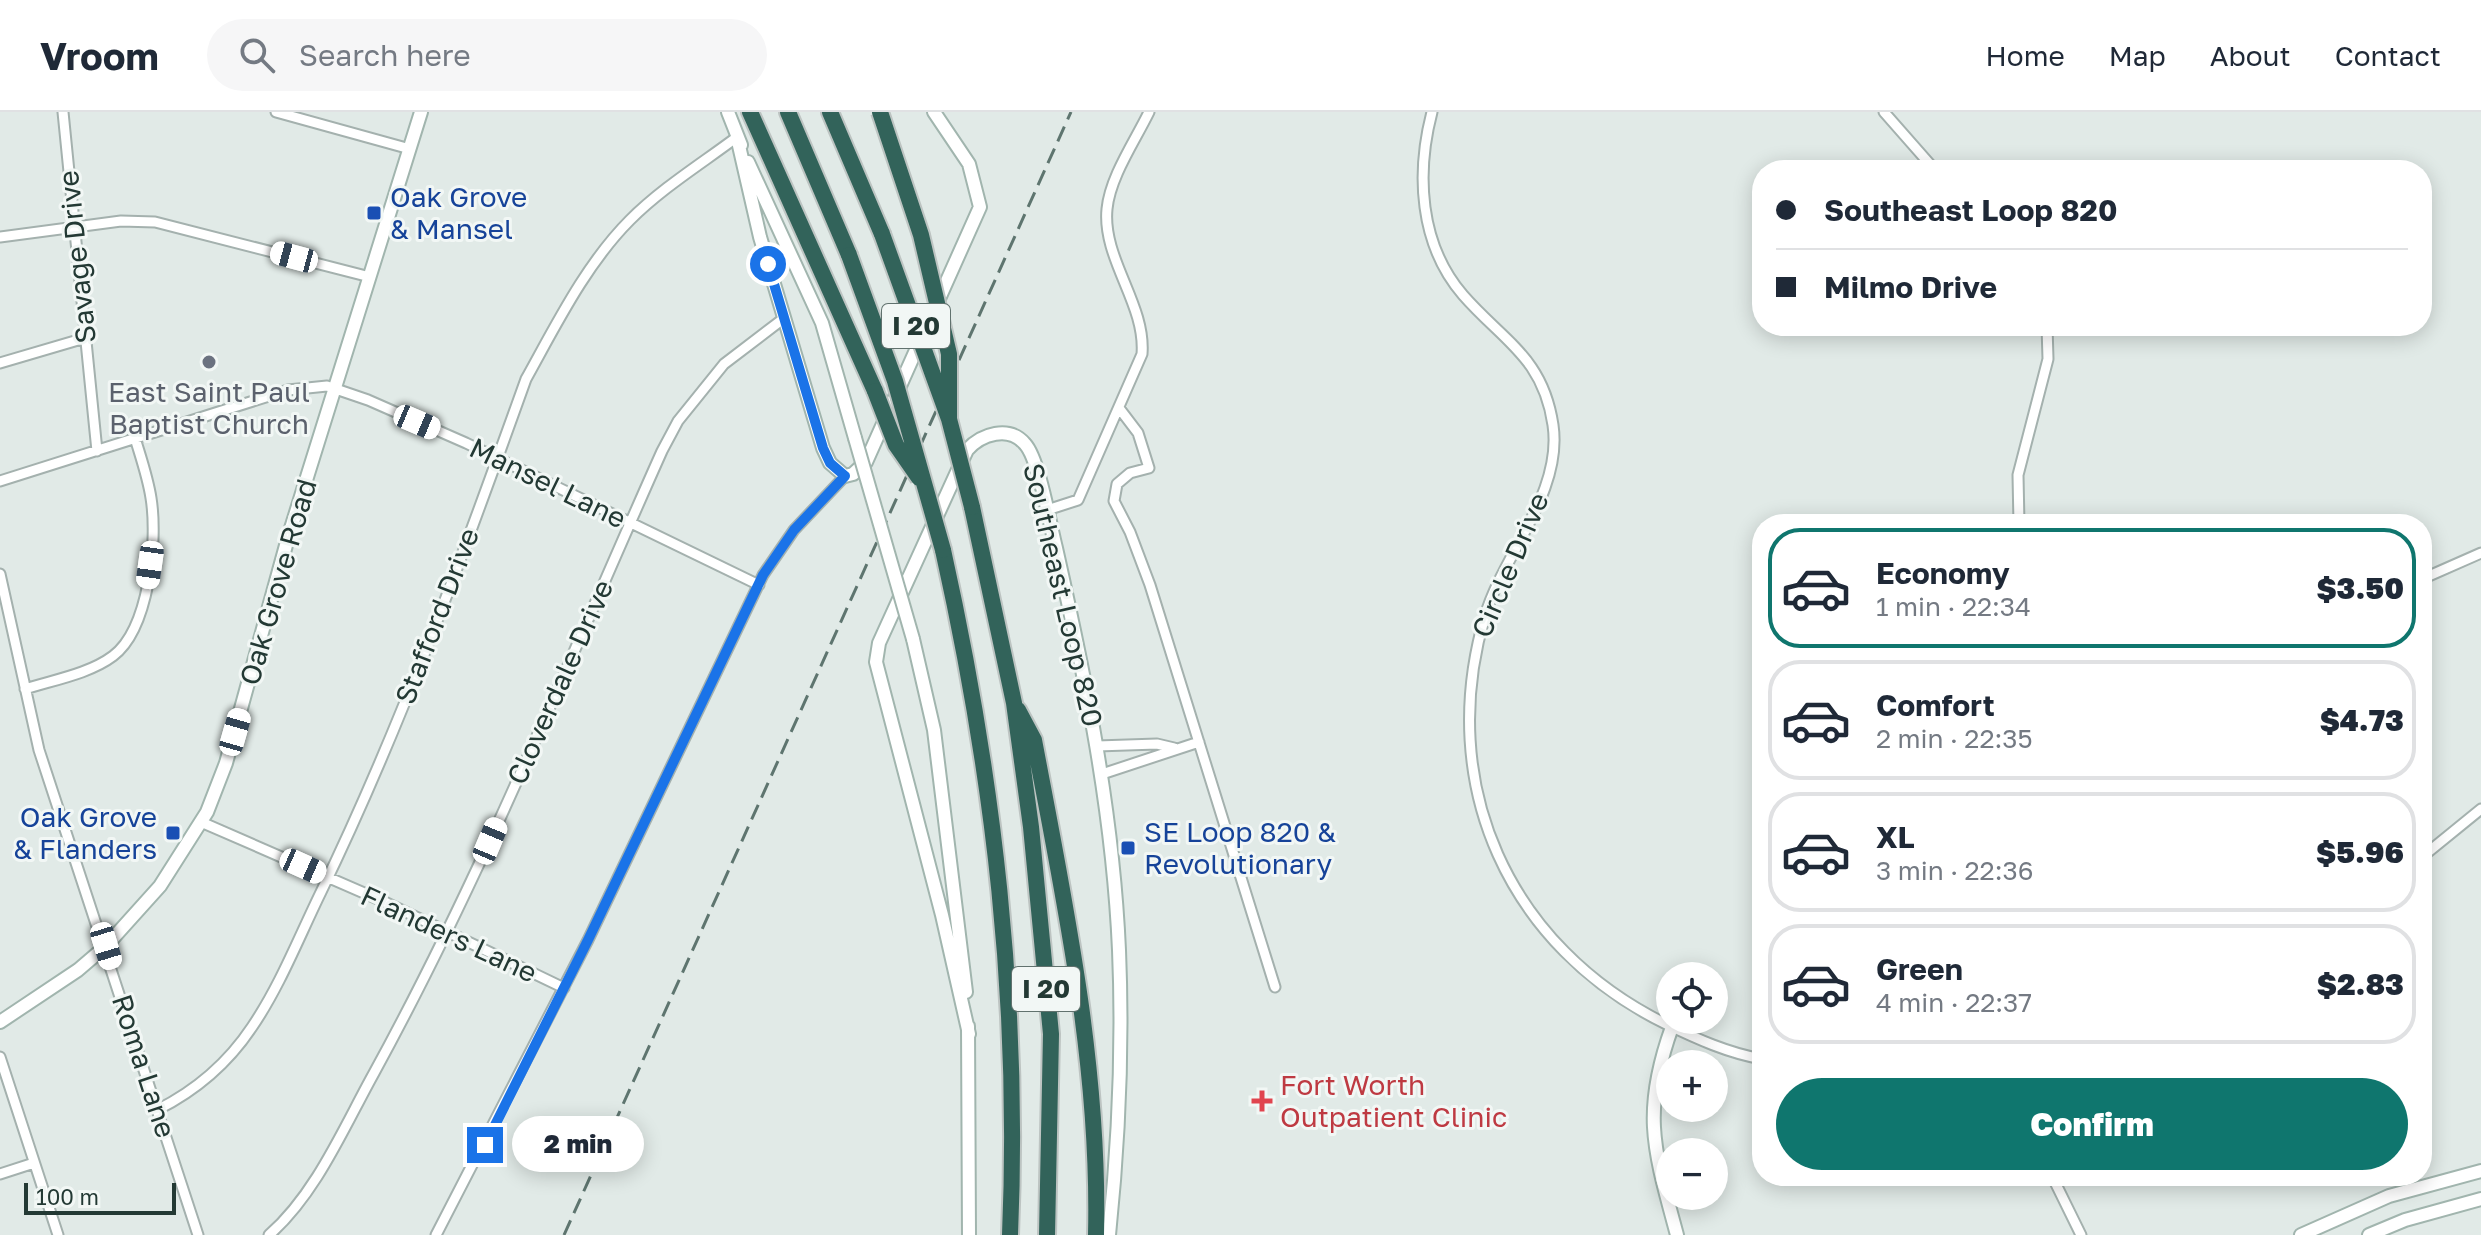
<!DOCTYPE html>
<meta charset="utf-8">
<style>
body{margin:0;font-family:"Golos Text",sans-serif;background:#f6f6f7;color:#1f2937;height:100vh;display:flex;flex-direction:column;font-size:30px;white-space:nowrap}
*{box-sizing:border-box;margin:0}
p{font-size:26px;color:#747a83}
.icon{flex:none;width:44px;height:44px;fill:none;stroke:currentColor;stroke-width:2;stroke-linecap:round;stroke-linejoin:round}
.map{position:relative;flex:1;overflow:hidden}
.panel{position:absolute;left:1752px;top:402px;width:680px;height:672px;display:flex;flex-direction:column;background:#fff;border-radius:32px;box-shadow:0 4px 20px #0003}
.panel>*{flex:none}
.hud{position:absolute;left:1752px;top:48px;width:680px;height:176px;border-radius:32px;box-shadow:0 4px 20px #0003;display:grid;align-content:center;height:176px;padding:0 24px;background:#fff}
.buttons{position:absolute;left:1656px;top:850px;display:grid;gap:16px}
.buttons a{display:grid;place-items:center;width:72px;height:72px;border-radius:50%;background:#fff;box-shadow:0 4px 20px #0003;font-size:40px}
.scale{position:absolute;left:24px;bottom:20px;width:152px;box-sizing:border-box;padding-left:8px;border:4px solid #233934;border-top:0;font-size:22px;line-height:28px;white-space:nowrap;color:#233934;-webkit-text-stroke:6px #f2f7f5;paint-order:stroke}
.end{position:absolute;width:36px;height:36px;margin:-18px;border:10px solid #1a73e8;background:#fff;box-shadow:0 0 0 4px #fff}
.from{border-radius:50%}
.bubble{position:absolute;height:56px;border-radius:28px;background:#fff;box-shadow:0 4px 20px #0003;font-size:26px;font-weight:800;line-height:56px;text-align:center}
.car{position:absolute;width:24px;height:48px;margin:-24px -12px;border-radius:10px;box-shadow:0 0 6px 2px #0007;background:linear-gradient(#fff 24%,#345 0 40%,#fff 0 76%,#345 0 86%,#fff 0)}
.hud b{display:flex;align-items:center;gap:28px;height:76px;font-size:30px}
.hud b+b{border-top:2px solid #e0e1e3}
.hud i{width:20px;height:20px;background:#1f2937}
ul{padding:14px 0 0;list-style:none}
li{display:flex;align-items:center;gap:24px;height:120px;margin:0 16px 12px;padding:0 8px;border:4px solid #e0e1e3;border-radius:32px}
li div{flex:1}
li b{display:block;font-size:30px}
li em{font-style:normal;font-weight:800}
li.active{border-color:#0f766e}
li>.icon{width:72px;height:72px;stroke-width:1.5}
.primary-button{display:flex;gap:16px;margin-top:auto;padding:16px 24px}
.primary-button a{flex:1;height:92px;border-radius:48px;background:#0f766e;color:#fff;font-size:32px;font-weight:800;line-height:92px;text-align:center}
header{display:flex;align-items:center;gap:48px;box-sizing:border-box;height:112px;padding:0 40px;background:#fff;border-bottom:2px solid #e0e1e3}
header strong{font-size:38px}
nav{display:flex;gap:44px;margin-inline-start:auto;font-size:28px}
.search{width:560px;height:72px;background:#f6f6f7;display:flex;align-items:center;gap:20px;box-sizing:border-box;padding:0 28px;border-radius:44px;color:#747a83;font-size:30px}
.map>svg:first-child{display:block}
</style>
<header>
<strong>Vroom</strong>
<div class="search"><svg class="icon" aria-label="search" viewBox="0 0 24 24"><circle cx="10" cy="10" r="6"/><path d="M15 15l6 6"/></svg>Search here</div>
<nav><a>Home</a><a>Map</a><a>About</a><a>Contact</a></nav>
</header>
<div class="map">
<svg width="2481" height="1123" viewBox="0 0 2481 1123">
<rect width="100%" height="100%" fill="#e1eae7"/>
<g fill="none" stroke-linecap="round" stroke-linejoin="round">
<defs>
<path id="street" d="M 63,0 L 97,339
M 276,0 L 410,37
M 1432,0 C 1416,61 1419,132 1463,183 C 1503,229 1543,245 1553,313 C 1563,381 1503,442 1485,504 C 1435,673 1509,835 1666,912 C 1697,927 1728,941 1762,947
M 1884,0 L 1935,58
M 0,125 L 121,109 L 155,110 L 370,165
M 0,251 L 85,226
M 1119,296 L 1138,321 L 1149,356 L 1130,361 L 1117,372 L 1114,389 L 1130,420 L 1150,473 L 1275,875
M 0,369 L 288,278 L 327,274 L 368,288 L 466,331 L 759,473
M 1047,398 L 1078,388 L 1142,242 C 1146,192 1102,147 1107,97 C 1110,65 1135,29 1149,0
M 2019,412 L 2018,363 L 2048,247 L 2047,214
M 0,462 L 39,638 L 198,1123
M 2422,467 L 2481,441
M 25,577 C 53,568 89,562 113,544 C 149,517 158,429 151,386 C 148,366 141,346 135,326
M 1097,634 L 1157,632 L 1174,636
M 1102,662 L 1199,630
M 201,710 L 387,791 L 564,876
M 2422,745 L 2481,697
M 0,945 L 58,1123
M 157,998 C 195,979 228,951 252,915 C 280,874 299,825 321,780 C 401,615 464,440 526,267 C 556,213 586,152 630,108 C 662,76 701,52 737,25
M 0,1062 L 34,1051
M 2052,1064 L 2081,1123
M 269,1123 C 316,1082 344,1015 374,961 C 484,760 569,547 662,339 L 678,309 L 724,252 L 783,207
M 436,1123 L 588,828 L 763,463 L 794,418 L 845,364"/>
<path id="secondary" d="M 728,0 L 741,33
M 737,25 L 760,125 L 823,336 L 830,351 L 845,364 L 853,362 L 866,350 L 980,95 L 969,52 L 934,0
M 748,50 L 822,211 L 855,326
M 913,527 L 934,618 L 966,880
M 0,910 L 78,858 L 106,834 L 160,774 L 207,700 L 226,651 L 288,426 L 421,0
M 968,914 L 969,1123
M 1672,915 C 1641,1001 1654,1038 1677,1123
M 969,922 L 942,803 L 876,550 L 879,531 L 967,338 C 981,322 1009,313 1025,332 C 1039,347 1050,413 1056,436 C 1086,569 1113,701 1119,838 C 1123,934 1119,1027 1109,1123
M 2301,1123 L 2389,1084 L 2481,1059
M 2369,1123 L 2405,1108 L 2481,1087"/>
<path id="highway" d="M 750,0 L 875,279
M 788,0 L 849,143
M 830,0 L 882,122
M 972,395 L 1014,591 L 1031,715 L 1051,922 L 1047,1123
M 943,438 C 994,667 1020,889 1010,1123
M 1018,598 L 1034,628 C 1065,792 1100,955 1096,1123"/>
</defs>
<use href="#street" stroke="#a4b1ae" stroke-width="13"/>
<use href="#secondary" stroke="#a1b5ae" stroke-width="16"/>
<use href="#highway" stroke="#bdc4c2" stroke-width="20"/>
<use href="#street" stroke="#fff" stroke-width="9"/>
<use href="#secondary" stroke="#fff" stroke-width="12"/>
<use href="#highway" stroke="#32635a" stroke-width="16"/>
<path stroke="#5e756f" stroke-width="3" stroke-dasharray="16 8" stroke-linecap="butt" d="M 564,1123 L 1071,0"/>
<defs>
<path id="secondary-bridge" d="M 855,326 L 913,527"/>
<path id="highway-bridge" d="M 880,0 L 921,123 L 949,242 L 949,307
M 882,122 L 949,307 L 972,395
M 849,143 L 895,269 L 943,438
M 875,279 L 896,333 L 919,366"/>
</defs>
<use href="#secondary-bridge" stroke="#a1b5ae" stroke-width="16" stroke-linecap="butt"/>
<use href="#highway-bridge" stroke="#bdc4c2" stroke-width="20" stroke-linecap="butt"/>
<use href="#secondary-bridge" stroke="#fff" stroke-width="12"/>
<use href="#highway-bridge" stroke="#32635a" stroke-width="16"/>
</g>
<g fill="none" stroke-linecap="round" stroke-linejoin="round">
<path stroke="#1a73e8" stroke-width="10" d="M 485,1033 L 588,828 L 763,463 L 794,418 L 845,364 L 830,351 L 823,336 L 768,152"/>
</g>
<g fill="#1a4fb4" stroke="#f2f7f5" stroke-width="3">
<rect x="366" y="93" width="16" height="16" rx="4"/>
<rect x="165" y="713" width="16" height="16" rx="4"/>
<rect x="1120" y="728" width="16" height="16" rx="4"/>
</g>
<circle fill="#6b7280" stroke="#f2f7f5" stroke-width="3" cx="209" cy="250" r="8"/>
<path fill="#e0444e" stroke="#f2f7f5" stroke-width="3" d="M1258 977h8v8h8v8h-8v8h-8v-8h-8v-8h8z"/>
<g text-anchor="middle" stroke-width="6" stroke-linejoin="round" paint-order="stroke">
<g fill="#f2f7f5" stroke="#61726e" stroke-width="2">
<rect x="882" y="192" width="68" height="44" rx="6"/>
<rect x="1012" y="855" width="68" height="44" rx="6"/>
</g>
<g font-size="26" font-weight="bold" fill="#233934">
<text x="916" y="223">I 20</text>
<text x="1046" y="886">I 20</text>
</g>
<g font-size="28" fill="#164399" stroke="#f2f7f5" text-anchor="start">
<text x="390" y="95">Oak Grove<tspan x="390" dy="32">&amp; Mansel</tspan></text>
<text x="157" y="715" text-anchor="end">Oak Grove<tspan x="157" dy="32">&amp; Flanders</tspan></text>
<text x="1144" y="730">SE Loop 820 &amp;<tspan x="1144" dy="32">Revolutionary</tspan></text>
</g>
<g font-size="28" fill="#233934" stroke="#f2f7f5">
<text transform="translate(77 145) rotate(-96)" y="10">Savage Drive</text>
<text transform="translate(548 371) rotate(26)" y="10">Mansel Lane</text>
<text transform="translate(1510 453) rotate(-67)" y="10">Circle Drive</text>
<text transform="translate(278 470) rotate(-74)" y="10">Oak Grove Road</text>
<text transform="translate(1063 483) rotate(77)" y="10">Southeast Loop 820</text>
<text transform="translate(437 504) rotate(-69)" y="10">Stafford Drive</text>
<text transform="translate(560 570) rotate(-66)" y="10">Cloverdale Drive</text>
<text transform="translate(449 822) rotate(25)" y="10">Flanders Lane</text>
<text transform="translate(144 954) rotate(72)" y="10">Roma Lane</text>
</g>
<g font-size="28" fill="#5b616d" stroke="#f2f7f5">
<text x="209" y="290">East Saint Paul<tspan x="209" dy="32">Baptist Church</tspan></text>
</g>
<g font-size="28" fill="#be3a42" stroke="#f2f7f5" text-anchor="start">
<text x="1280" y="983">Fort Worth<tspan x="1280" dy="32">Outpatient Clinic</tspan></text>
</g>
</g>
</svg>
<div class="buttons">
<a><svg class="icon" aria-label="locate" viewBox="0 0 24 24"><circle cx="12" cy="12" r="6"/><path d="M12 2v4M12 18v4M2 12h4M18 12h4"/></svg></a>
<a>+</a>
<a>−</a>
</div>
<div class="scale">100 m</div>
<i class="end from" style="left:768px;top:152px"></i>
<i class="end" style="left:485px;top:1033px"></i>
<div class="bubble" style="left:512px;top:1004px;width:132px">2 min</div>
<i class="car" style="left:294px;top:145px;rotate:285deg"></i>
<i class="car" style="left:417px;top:310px;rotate:113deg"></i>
<i class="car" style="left:150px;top:453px;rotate:188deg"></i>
<i class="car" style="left:235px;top:620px;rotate:16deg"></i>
<i class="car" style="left:490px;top:729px;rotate:23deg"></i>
<i class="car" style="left:303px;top:754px;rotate:114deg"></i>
<i class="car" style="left:106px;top:834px;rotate:163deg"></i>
<div class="hud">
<b><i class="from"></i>Southeast Loop 820</b>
<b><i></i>Milmo Drive</b>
</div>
<section class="panel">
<ul>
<li class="active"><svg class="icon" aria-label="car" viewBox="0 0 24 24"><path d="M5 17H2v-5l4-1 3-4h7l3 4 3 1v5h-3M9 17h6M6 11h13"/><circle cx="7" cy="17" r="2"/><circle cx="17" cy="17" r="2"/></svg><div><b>Economy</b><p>1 min · 22:34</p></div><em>$3.50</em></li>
<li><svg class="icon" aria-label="car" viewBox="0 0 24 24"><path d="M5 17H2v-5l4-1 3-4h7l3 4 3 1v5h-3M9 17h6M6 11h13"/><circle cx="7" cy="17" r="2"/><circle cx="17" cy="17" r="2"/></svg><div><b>Comfort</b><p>2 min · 22:35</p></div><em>$4.73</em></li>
<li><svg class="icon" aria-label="car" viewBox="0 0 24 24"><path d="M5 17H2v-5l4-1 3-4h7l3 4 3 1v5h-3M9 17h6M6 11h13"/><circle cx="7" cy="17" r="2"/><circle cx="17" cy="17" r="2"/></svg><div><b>XL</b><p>3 min · 22:36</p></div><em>$5.96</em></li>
<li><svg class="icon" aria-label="car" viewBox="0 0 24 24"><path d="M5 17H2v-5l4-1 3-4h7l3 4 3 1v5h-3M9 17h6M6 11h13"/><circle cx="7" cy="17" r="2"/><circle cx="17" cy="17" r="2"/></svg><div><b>Green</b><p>4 min · 22:37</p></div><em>$2.83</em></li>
</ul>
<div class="primary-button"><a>Confirm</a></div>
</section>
</div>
